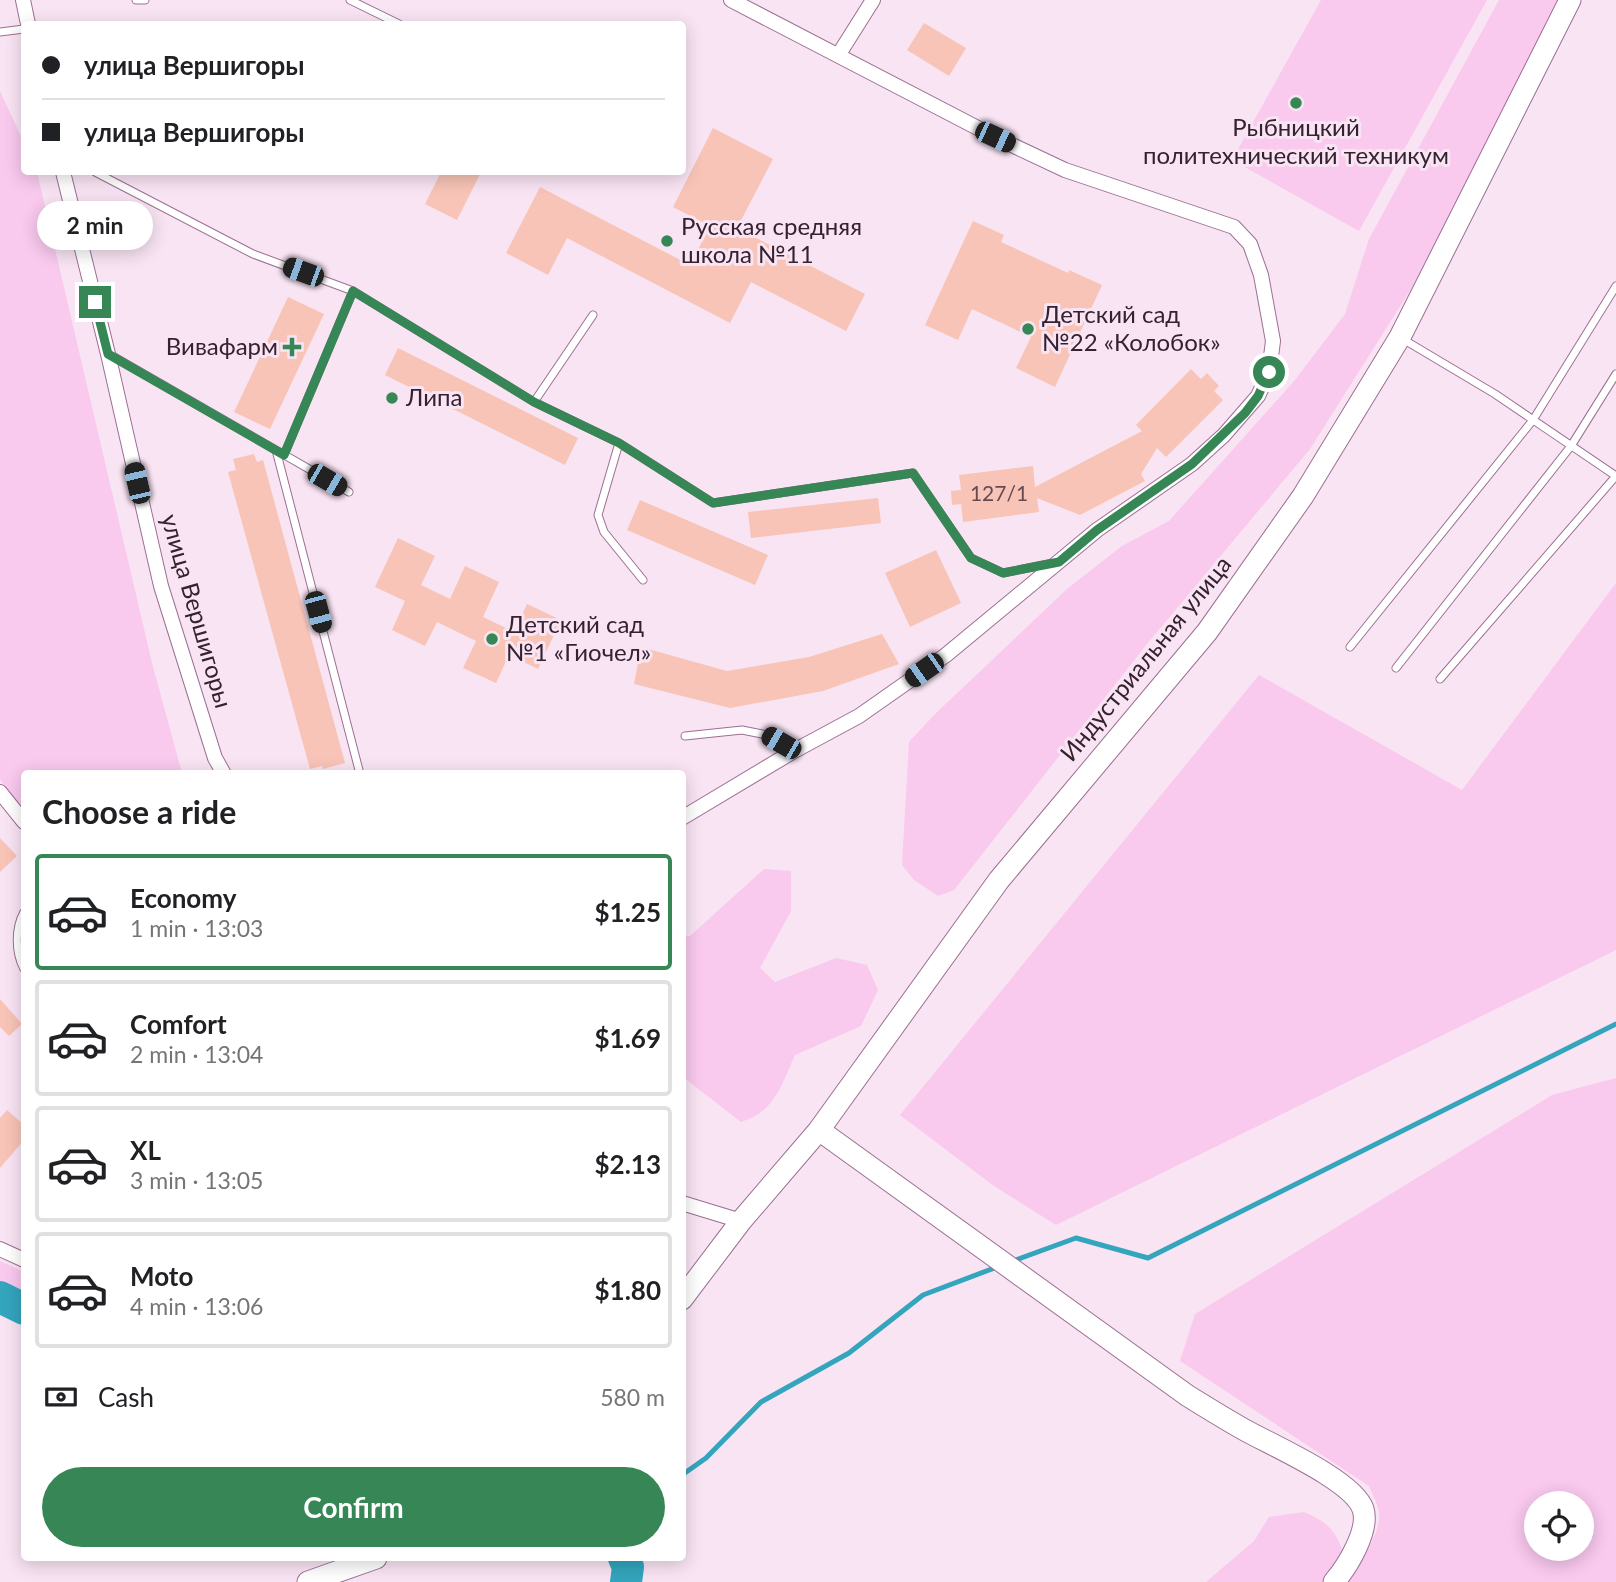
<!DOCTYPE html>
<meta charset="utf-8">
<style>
body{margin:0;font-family:Lato,sans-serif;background:#f6f6f6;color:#202124;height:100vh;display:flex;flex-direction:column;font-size:26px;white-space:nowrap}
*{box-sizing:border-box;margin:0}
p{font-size:23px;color:#757577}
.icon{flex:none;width:38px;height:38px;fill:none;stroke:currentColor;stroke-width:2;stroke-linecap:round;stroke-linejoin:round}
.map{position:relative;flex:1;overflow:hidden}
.panel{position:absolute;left:21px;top:770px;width:665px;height:791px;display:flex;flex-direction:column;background:#fff;border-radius:7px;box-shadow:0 4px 18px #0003}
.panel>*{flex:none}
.top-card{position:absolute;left:21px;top:21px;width:665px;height:154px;border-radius:7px;box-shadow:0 4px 18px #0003;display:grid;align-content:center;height:154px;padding:0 21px;background:#fff}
.controls{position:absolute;left:1524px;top:1491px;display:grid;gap:14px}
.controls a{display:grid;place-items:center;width:70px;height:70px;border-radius:50%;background:#fff;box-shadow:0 4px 18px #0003;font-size:35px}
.end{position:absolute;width:32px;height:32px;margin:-16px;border:9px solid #368656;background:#fff;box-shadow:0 0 0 4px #fff}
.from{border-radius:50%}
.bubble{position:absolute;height:49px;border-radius:24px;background:#fff;box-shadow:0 4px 18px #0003;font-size:23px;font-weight:700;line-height:49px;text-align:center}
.car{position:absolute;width:21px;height:42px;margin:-21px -10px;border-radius:9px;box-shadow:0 0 5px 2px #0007;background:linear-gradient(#222 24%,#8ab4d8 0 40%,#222 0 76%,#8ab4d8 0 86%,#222 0)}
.top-card b{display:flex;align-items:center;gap:24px;height:66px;font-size:26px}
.top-card b+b{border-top:2px solid #e0e0e0}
.top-card i{width:18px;height:18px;background:#202124}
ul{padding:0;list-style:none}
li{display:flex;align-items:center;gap:21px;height:116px;margin:0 14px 10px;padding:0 7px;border:4px solid #e0e0e0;border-radius:7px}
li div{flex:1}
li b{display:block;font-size:26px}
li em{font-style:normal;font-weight:700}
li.current{border-color:#368656}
li>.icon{width:63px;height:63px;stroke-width:1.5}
h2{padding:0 21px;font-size:32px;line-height:84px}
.pay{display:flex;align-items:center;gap:18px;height:77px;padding:0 21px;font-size:26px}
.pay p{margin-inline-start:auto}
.action{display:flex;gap:14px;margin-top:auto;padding:14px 21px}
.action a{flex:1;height:80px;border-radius:42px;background:#368656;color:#fff;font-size:28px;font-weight:700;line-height:80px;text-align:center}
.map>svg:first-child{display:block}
</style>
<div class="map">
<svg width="1616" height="1582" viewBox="0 0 1616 1582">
<rect width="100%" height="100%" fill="#f9e4f3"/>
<path fill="#f9c9ee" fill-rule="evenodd" d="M 1321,0 L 1487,0 L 1359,231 L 1232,160 Z
M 1499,0 L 1561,0 L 1522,80 L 1411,289 L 1310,449 L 1147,644 L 954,890 L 938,896 L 914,880 L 902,865 L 909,742 L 934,715 L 1067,589 L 1122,546 L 1169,521 L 1295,380 L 1345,314 L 1369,239 Z
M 0,91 L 24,143 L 24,172 L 37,172 L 152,663 L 182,773 L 24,774 L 24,818 L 0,779 Z
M 1616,583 L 1616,950 L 1056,1225 L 994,1186 L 900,1115 L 1259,675 L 1462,790 Z
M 764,869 L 791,871 L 791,911 L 760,968 L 775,982 L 836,958 L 867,965 L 878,990 L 861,1026 L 795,1055 C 781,1085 776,1111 741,1122 L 683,1077 L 683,937 L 690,936 Z
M 1616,1078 L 1616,1582 L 1344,1582 C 1358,1563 1377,1542 1379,1518 C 1380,1507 1373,1496 1369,1486 L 1180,1361 L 1195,1314 L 1552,1095 ZM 1536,1503 L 1582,1503 L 1582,1549 L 1536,1549 Z
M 0,1261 L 24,1272 L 24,1297 L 0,1283 Z
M 1304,1512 C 1328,1522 1336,1531 1344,1555 L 1324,1582 L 1206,1582 L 1254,1541 L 1269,1517 Z"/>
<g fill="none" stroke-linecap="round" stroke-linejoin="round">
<path stroke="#33a5bd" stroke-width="5" d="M 1013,1261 L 1076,1238 L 1148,1258 L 1616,1024
M 682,1475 L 706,1458 L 761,1402 L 849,1353 L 923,1295 L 997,1267"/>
<path stroke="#33a5bd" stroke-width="32" d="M 0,1297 L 24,1309
M 624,1558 L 628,1567 L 626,1582"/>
</g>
<path fill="#f8c4b7" d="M 924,23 L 966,48 L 949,76 L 907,50 Z
M 713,128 L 773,159 L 737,228 L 865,294 L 846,331 L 751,282 L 730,323 L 567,238 L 548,275 L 506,253 L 540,187 L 690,265 L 710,226 L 673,207 Z
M 441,172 L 481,172 L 457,220 L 425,204 Z
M 973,221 L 1004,235 L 1001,242 L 1068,273 L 1069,270 L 1102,285 L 1055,387 L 1016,368 L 1031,337 L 972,309 L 958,340 L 925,325 Z
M 288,297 L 324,314 L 270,429 L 234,412 Z
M 398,348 L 578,438 L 565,465 L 385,375 Z
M 1191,369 L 1201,379 L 1207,373 L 1219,386 L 1214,391 L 1223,400 L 1166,457 L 1157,448 L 1141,474 L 1145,481 L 1080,515 L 1037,498 L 1039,512 L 963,522 L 961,504 L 952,505 L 951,491 L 961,490 L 959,475 L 1033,466 L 1035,487 L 1142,431 L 1136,425 Z
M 254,454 L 257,462 L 263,460 L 345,763 L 323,769 L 322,766 L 310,769 L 228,472 L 236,470 L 233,459 Z
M 878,498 L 881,523 L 751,538 L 748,512 Z
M 640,500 L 768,555 L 755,585 L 627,530 Z
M 398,538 L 435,556 L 421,585 L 450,599 L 465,566 L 499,582 L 483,617 L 514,632 L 527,604 L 561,620 L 538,669 L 509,655 L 496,683 L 463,668 L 476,641 L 437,622 L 425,646 L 392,630 L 405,601 L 375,587 Z
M 936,550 L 961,603 L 910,627 L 885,573 Z
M 882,634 L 899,664 L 823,691 L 730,708 L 634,684 L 641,647 L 727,671 L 809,657 Z
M 0,838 L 17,856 L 0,872 Z
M 0,999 L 22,1024 L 9,1036 L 0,1027 Z
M 7,1110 L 24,1125 L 24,1140 L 0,1168 L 0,1118 Z"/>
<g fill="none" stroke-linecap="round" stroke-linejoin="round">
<defs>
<path id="lane" d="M 136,0 L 145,0
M 350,0 L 399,24
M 0,32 L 24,29
M 95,172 L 253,254 L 353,291 L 534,402 L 619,443 L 713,503 L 913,473 L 971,558 L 1003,573 L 1053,563
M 1401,338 L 1495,394 L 1616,476
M 109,354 L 349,492
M 534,402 L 593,315
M 619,443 L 598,515 L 604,532 L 643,580
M 276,450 L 360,774
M 284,455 L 353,291
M 1350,647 L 1533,420 L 1616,286
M 1396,668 L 1571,446 L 1616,374
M 1440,679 L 1616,476
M 685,736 L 742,730 L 767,735 L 794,750
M 24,912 C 15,928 15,952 24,969"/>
<path id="street" d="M 23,0 L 28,24
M 839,54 L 873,0
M 63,172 L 108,354 L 161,586 L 215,758 L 224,774
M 0,792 L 24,822
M 682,818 L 794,751 L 859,716 L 946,655 L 1097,530 L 1192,464 L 1224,435 L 1258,396 L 1269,372 L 1273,341 L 1261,275 L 1250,244 L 1234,227 L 1065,170 L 995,137 L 731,0
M 682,1203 L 741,1221
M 0,1249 L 24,1260"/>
<path id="secondary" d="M 819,1130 L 1188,1396 C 1206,1407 1225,1419 1243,1429 C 1271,1445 1353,1480 1363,1509 C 1370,1530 1347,1567 1334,1582
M 682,1299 L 741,1221 L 819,1130 L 999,880 L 1207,632 L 1303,496 L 1400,337 L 1570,0
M 308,1582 L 376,1558"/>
</defs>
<use href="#lane" stroke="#9c6f93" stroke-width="9"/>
<use href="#street" stroke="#9c6f93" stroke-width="16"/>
<use href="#secondary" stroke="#9c6f93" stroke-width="23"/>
<use href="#lane" stroke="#fff" stroke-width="7"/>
<use href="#street" stroke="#fff" stroke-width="14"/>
<use href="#secondary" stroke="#fff" stroke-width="21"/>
</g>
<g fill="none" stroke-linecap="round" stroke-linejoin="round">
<path stroke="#368656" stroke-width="9" d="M 95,302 L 108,354 L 284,455 L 353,291 L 534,402 L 619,443 L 713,503 L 913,473 L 971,558 L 1003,573 L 1059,562 L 1097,530 L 1192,464 L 1245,413 L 1258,396 L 1269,372"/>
</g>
<g fill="#368656" stroke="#f9e4f3" stroke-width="2.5">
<circle cx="1296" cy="103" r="7"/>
<circle cx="667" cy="241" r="7"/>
<circle cx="1028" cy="329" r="7"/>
<path d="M288.5 336.5h7v7h7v7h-7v7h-7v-7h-7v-7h7z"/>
<circle cx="392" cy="398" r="7"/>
<circle cx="492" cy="639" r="7"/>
</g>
<g text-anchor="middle" stroke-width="6" stroke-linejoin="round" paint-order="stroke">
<g font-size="21" fill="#664a52">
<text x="999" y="501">127/1</text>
</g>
<g font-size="24" fill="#352231" stroke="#f9e4f3" text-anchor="start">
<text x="1296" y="136" text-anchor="middle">Рыбницкий<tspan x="1296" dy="28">политехнический техникум</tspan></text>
<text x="681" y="235">Русская средняя<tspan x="681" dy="28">школа №11</tspan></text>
<text x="1042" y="323">Детский сад<tspan x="1042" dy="28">№22 «Колобок»</tspan></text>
<text x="278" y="355" text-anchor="end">Вивафарм</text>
<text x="406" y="406">Липа</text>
<text x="506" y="633">Детский сад<tspan x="506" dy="28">№1 «Гиочел»</tspan></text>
</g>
<g font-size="24" fill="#352231" stroke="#f9e4f3">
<text transform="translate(196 611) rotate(74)" y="8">улица Вершигоры</text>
<text transform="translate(1146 659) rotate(-51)" y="8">Индустриальная улица</text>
</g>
</g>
</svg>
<div class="controls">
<a><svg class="icon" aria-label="locate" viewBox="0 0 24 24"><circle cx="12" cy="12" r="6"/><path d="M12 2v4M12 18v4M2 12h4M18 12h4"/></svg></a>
</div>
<i class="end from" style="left:1269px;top:372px"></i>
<i class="end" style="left:95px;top:302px"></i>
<div class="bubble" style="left:37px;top:201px;width:116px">2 min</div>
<i class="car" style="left:995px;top:137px;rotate:115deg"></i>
<i class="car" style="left:303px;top:272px;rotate:290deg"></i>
<i class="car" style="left:327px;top:480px;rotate:120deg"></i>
<i class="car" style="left:137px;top:483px;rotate:347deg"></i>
<i class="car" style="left:318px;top:612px;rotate:165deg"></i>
<i class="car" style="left:924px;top:670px;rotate:235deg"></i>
<i class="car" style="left:781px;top:743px;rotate:300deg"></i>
<div class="top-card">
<b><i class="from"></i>улица Вершигоры</b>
<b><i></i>улица Вершигоры</b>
</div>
<section class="panel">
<h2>Choose a ride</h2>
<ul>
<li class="current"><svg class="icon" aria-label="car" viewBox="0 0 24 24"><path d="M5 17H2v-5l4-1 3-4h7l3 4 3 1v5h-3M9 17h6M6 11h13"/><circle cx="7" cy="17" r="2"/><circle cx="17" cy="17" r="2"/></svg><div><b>Economy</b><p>1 min · 13:03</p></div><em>$1.25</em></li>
<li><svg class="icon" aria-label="car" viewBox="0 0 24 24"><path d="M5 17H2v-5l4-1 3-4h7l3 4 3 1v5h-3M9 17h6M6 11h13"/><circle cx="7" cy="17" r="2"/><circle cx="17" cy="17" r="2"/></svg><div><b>Comfort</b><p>2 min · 13:04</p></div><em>$1.69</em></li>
<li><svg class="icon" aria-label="car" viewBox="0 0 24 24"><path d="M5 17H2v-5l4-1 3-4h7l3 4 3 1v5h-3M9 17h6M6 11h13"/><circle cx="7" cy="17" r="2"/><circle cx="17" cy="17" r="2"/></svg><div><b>XL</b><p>3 min · 13:05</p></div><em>$2.13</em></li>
<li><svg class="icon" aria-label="car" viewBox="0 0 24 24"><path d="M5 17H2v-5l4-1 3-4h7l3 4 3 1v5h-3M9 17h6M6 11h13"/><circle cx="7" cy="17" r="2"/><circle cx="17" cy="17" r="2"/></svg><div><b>Moto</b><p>4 min · 13:06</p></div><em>$1.80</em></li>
</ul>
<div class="pay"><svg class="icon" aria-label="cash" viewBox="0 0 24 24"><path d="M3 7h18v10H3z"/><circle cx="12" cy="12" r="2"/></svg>Cash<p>580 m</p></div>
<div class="action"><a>Confirm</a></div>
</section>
</div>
